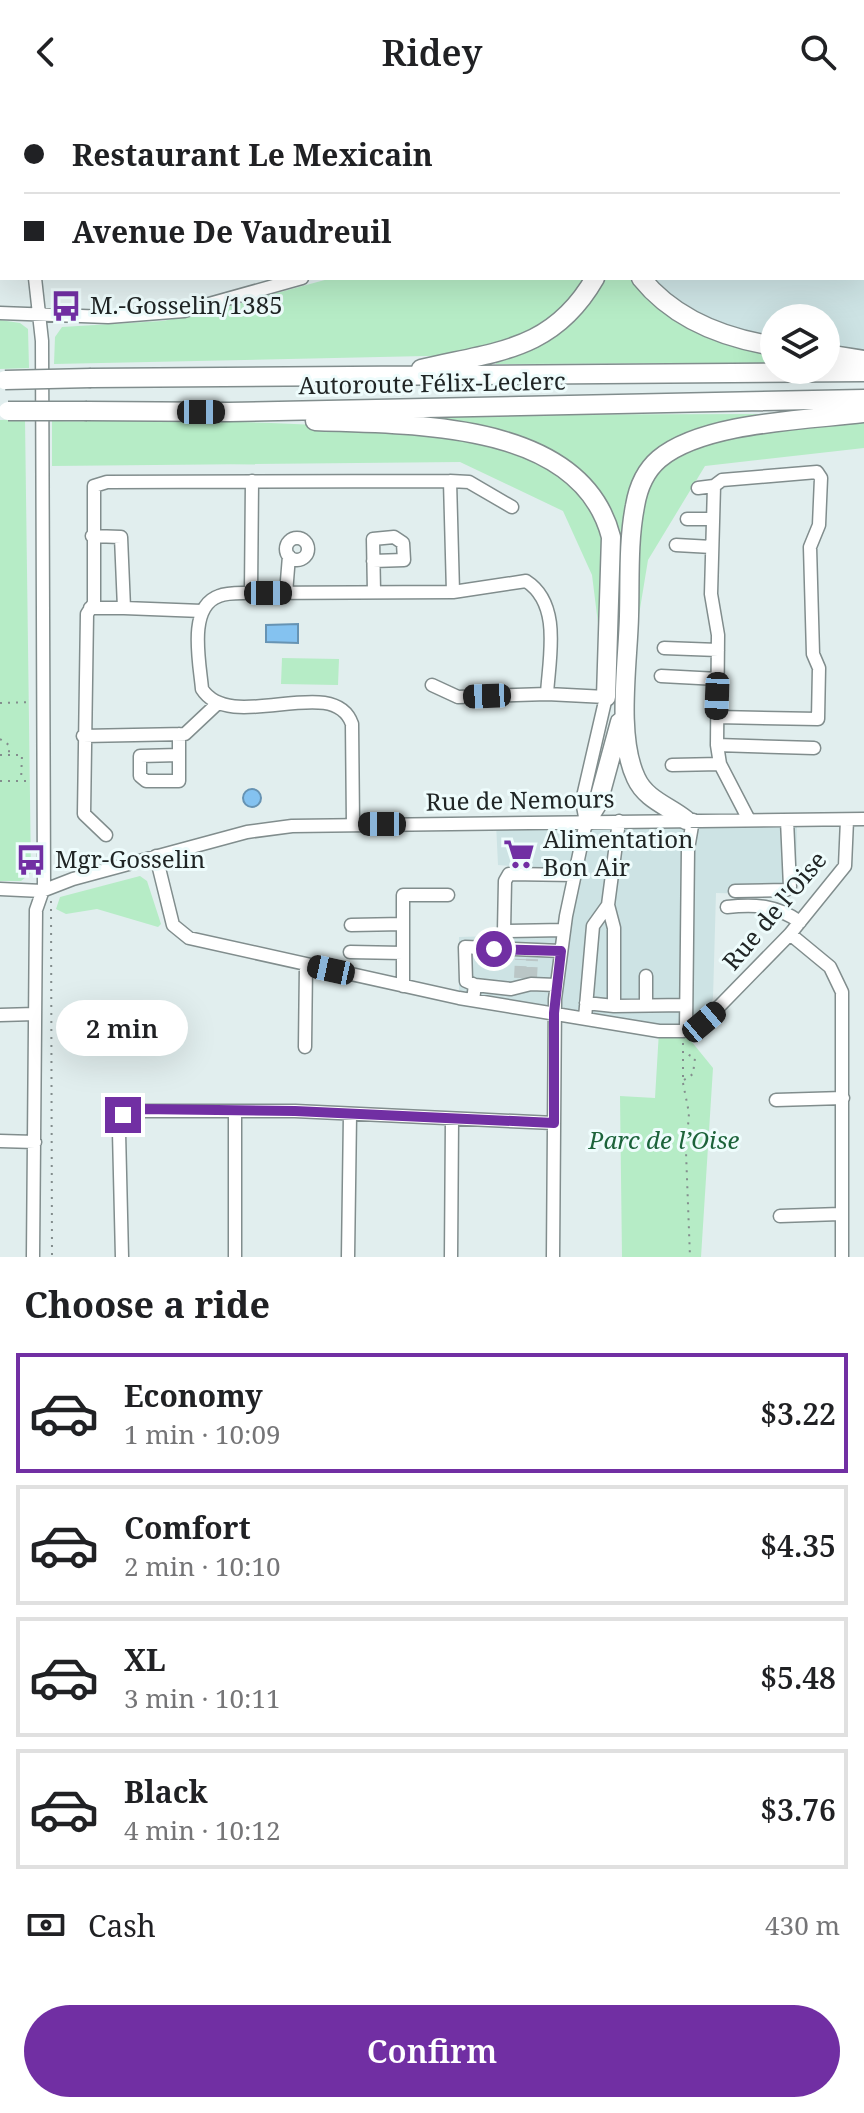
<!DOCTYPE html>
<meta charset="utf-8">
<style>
body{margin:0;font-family:"Noto Serif",serif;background:#f6f6f6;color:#202124;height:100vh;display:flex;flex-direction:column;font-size:30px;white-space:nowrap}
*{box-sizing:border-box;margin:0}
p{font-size:26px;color:#757577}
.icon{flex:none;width:44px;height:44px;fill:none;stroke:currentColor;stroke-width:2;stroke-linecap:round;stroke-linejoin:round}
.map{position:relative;height:1153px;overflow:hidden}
.side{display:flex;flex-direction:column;background:#fff;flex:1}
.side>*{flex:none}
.top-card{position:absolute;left:0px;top:0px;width:864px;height:176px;box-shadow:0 8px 32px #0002;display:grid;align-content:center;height:176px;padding:0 24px;background:#fff}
.tools{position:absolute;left:760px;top:200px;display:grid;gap:16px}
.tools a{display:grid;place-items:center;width:80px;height:80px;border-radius:50%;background:#fff;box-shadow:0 8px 32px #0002;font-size:40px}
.end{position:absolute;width:36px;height:36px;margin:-18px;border:10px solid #712fa3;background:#fff;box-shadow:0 0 0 4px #fff}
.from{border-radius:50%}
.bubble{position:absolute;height:56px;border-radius:28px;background:#fff;box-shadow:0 8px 32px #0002;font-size:26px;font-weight:600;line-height:56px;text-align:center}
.car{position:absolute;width:24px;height:48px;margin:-24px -12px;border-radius:10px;box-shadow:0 0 6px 2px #0007;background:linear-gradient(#222 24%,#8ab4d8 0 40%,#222 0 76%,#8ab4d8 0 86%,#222 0)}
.top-card b{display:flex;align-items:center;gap:28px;height:76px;font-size:30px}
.top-card b+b{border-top:2px solid #e0e0e0}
.top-card i{width:20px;height:20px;background:#202124}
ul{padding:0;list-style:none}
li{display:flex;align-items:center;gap:24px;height:120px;margin:0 16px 12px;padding:0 8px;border:4px solid #e0e0e0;border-radius:0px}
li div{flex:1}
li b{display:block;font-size:30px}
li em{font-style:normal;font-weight:600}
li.current{border-color:#712fa3}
li>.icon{width:72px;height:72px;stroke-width:1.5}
h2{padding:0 24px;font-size:36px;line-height:96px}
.pay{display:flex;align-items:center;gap:20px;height:88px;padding:0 24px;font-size:30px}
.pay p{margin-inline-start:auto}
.button{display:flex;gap:16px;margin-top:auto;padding:16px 24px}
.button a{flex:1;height:92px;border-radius:48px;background:#712fa3;color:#fff;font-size:32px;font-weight:600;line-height:92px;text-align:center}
header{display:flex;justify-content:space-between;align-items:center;height:104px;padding:0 24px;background:#fff;font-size:36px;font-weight:600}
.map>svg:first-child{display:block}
</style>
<header><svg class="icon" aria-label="back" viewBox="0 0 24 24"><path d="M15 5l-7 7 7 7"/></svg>Ridey<svg class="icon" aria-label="search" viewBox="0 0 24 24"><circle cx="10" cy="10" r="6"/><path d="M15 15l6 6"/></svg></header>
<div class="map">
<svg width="864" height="1153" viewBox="0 0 864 1153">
<rect width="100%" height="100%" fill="#e1eeee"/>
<path fill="#cde3e4" d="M 413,0 L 579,0 L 579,2 L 414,2 Z
M 593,0 L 864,0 L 864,247 L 826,245 L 826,214 L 774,214 L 774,239 L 708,219 L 646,174 L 862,174 L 862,2 Z
M 797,716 L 796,791 L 716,789 L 713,894 L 704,918 L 683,927 L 459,894 L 459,833 L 562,830 L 575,768 L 498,761 L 496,719 Z"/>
<path fill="#b6ecc6" d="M 332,174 L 587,174 L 554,219 L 472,251 L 54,260 L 55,233 L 62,223 L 162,217 L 196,211 Z
M 599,174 L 633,174 L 643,185 L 774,248 L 774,259 L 496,260 L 495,254 L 512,250 Z
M 0,216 L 20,219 L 28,225 L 29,264 L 0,265 Z
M 786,310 L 668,341 L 626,431 L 619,431 L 610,404 L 582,372 L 440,320 L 442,311 Z
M 864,312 L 864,344 L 705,362 L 648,456 L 637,523 L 637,412 L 659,360 L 700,337 Z
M 25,315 L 31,769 L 21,777 L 0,777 L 0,316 Z
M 52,317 C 156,319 524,304 583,390 C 589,399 598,412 601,422 C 608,444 605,494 607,519 L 598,519 L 592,471 L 563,407 L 460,358 L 52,362 Z
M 282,554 L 339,555 L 338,581 L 281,580 Z
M 140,772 L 147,777 L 161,820 L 158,823 L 97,805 L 66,810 L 56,805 L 60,793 Z
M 659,927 L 683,927 L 713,964 L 701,1153 L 622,1153 L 620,992 L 655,994 Z"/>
<path fill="#84c2f0" stroke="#6693b3" stroke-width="2" d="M 298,520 L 298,539 L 266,538 L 266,521 Z
M243 694a9 9 0 1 1 18 0a9 9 0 1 1-18 0Z"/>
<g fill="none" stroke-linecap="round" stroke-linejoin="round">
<path stroke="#bac6c6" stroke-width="12" stroke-dasharray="12 6" stroke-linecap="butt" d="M 520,874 L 521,855
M 531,875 L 532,855"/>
<defs>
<path id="minor" d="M 426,0 L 426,2
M 515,0 L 516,2
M 579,0 L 579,2
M 731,2 L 732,0
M 0,27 L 2,36
M 862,29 L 864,29
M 862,145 L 864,145
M 0,209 L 108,213 L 184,207 L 302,174
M 450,377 L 469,378 L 512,403
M 698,384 L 714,382
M 687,415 L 711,415
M 92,432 L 121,433 L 124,504 L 202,507
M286 445a11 11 0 1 1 22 0a11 11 0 1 1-22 0Z
M 676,441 L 712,443
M 373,457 L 404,456 L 403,439 L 394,433 L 373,435 L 374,488
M 251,489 L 252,377
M 286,489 L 289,452
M 90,504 L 124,504
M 664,544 L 718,546
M 661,572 L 718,575
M 432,581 L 458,593 L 547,590 L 606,593 L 582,697 L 586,718 L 566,812 L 555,895 L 553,1153
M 717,613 L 818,615 L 819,564 L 813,550 L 810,443 L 819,421 L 821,374 L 817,368 L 722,376 L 714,382 L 711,490 L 718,531 L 717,641 L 720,660 L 749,716
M 83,632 L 185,630 L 218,599
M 717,641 L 814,644
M 179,651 L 140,652 L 140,672 L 146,677 L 179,677 L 179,630
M 672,661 L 720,660
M 353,720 L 352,620 C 334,568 231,631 202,585 C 200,560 187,503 219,492 C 228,488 241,489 251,489 L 453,488 L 526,477 C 562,500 549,554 547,590
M 106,731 L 84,710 L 87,510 L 94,499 L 94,382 L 107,378 L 450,377 L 453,488
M 156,752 L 173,821 L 189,834 L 459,894 L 659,927 L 683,927 L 704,918 L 790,830 L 845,762 L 847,716
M 0,785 L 42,787 L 73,775 L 247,728 L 292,722 L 864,715
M 735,787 L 786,786 L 790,783 L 787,716
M 727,803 C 755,800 776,801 800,818
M 351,821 L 403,820
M 564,826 L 504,827 L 505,777 L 509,770 L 575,771
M 790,830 L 830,863 L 842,888 L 842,1153
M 350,848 L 403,849
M 646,872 L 646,901
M 475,881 L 511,885 L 531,880 L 556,881
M 403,882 L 403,791 L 448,791
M 473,896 L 475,881 L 466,877 L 465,843 L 561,847
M 586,899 L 614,902 L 614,824 L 608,801
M 614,902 L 686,901
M 0,911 L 35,910
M 585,914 L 593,822 L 608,801 L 619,717
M 686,926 L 688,745 L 693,716
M 305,943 L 306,861
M 776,996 L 843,994
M 235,1007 L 235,1153
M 0,1037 L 35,1038
M 780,1112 L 840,1110
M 33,1153 L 36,806 L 44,783 L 42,237 L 35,174
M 122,1153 L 119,1028 L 123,1011 L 130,1007 L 295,1007 L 554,1019
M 348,1153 L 350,1011
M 451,1153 L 452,1015"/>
<path id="highway" d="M 641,174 C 674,215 724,234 774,242
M 826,250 L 864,256
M 421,265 C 497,247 553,247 595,174
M 91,274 L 864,268
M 87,307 L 229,308 L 864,295
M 315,317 C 412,321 581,316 611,433 L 606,593
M 686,716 C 669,702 646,696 636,674 C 616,632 628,558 629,512 C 630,476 628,438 635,402 C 638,384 645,367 659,355 C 703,318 807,316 864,309
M 586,718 L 598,699 L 620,618"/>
</defs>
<use href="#minor" stroke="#818d8d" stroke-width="15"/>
<use href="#highway" stroke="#818d8d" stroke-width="21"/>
<path stroke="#838d8d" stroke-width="2" stroke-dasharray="2 6" stroke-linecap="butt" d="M 0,599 L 30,598
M 0,635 L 9,641 L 9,650
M 0,651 L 22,651 L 21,677
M 0,677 L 31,677
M 51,797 L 52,1153
M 683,939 L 683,979 L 689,1009 L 686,1048 L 690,1153
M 684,976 L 693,970 L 695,954 L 685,949"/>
<use href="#minor" stroke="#fff" stroke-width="12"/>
<use href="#highway" stroke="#fff" stroke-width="18"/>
<defs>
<path id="highway-bridge" d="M 5,276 L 91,274
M 8,307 L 87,307"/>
</defs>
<use href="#highway-bridge" stroke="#818d8d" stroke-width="21" stroke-linecap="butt"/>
<use href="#highway-bridge" stroke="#fff" stroke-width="18"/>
</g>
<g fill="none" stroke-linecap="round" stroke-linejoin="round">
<path stroke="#712fa3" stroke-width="10" d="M 123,1011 L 139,1005 L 295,1007 L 554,1019 L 554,909 L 561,847 L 494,845"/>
</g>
<defs>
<symbol id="bus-bare" viewBox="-9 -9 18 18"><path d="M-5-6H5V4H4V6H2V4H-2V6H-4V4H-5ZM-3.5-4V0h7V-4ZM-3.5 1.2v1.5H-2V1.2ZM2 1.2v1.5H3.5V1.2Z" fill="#712fa3" stroke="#eefcfc" stroke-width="2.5" paint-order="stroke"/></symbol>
<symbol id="supermarket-bare" viewBox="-9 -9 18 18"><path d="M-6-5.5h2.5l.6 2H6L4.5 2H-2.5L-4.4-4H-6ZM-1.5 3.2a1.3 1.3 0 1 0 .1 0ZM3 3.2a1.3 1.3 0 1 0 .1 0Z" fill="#712fa3" stroke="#eefcfc" stroke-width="2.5" paint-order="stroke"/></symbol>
</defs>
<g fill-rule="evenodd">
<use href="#bus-bare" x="44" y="180" width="44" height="44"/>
<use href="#supermarket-bare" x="497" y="728" width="44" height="44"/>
<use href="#bus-bare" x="9" y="734" width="44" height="44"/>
</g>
<g text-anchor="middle" stroke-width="6" stroke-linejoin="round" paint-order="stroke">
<g font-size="24" fill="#202525" stroke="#eefcfc" text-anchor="start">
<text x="90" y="210">M.-Gosselin/1385</text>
<text x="543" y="744">Alimentation<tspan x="543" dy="28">Bon Air</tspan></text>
<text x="55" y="764">Mgr-Gosselin</text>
</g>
<g font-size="24" fill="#202525" stroke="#eefcfc">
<text transform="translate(432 280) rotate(-1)" y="8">Autoroute Félix-Leclerc</text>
<text transform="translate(520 697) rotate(-1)" y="8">Rue de Nemours</text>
<text transform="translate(775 807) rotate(-50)" y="8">Rue de l'Oise</text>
</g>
<g font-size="24" font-style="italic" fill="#1c633a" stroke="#eefcfc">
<text x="664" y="1045">Parc de l’Oise</text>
</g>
</g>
</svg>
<div class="tools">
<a><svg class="icon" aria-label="layers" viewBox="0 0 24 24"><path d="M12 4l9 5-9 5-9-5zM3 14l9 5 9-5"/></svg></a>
</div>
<i class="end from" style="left:494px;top:845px"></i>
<i class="end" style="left:123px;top:1011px"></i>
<div class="bubble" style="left:56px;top:896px;width:132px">2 min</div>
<i class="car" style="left:201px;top:308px;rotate:90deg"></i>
<i class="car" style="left:268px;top:489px;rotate:90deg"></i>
<i class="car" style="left:487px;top:592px;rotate:268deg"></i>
<i class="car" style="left:717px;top:592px;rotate:182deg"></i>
<i class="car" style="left:382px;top:720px;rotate:270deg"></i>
<i class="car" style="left:331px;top:866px;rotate:282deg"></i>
<i class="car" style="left:704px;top:918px;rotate:50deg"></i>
<div class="top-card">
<b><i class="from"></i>Restaurant Le Mexicain</b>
<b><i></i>Avenue De Vaudreuil</b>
</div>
</div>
<section class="side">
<h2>Choose a ride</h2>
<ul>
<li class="current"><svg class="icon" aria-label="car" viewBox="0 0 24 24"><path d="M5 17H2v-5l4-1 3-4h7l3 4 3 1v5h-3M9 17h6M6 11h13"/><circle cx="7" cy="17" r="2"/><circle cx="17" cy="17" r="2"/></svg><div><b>Economy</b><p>1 min · 10:09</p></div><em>$3.22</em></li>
<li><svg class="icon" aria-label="car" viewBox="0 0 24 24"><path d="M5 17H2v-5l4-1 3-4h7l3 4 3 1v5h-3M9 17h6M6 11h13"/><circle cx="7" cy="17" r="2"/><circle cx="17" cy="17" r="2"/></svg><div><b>Comfort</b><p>2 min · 10:10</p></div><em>$4.35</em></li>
<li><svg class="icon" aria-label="car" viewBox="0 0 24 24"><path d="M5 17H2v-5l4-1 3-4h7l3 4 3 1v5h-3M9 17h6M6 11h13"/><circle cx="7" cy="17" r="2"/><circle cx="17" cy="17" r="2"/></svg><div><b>XL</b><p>3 min · 10:11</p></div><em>$5.48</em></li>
<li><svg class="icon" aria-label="car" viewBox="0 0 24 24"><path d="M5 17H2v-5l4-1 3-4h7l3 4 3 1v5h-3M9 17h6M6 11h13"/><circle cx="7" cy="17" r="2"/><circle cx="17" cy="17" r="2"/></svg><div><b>Black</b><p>4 min · 10:12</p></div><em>$3.76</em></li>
</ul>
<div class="pay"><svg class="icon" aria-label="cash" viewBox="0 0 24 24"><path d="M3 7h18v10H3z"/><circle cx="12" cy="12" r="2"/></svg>Cash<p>430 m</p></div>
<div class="button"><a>Confirm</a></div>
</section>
